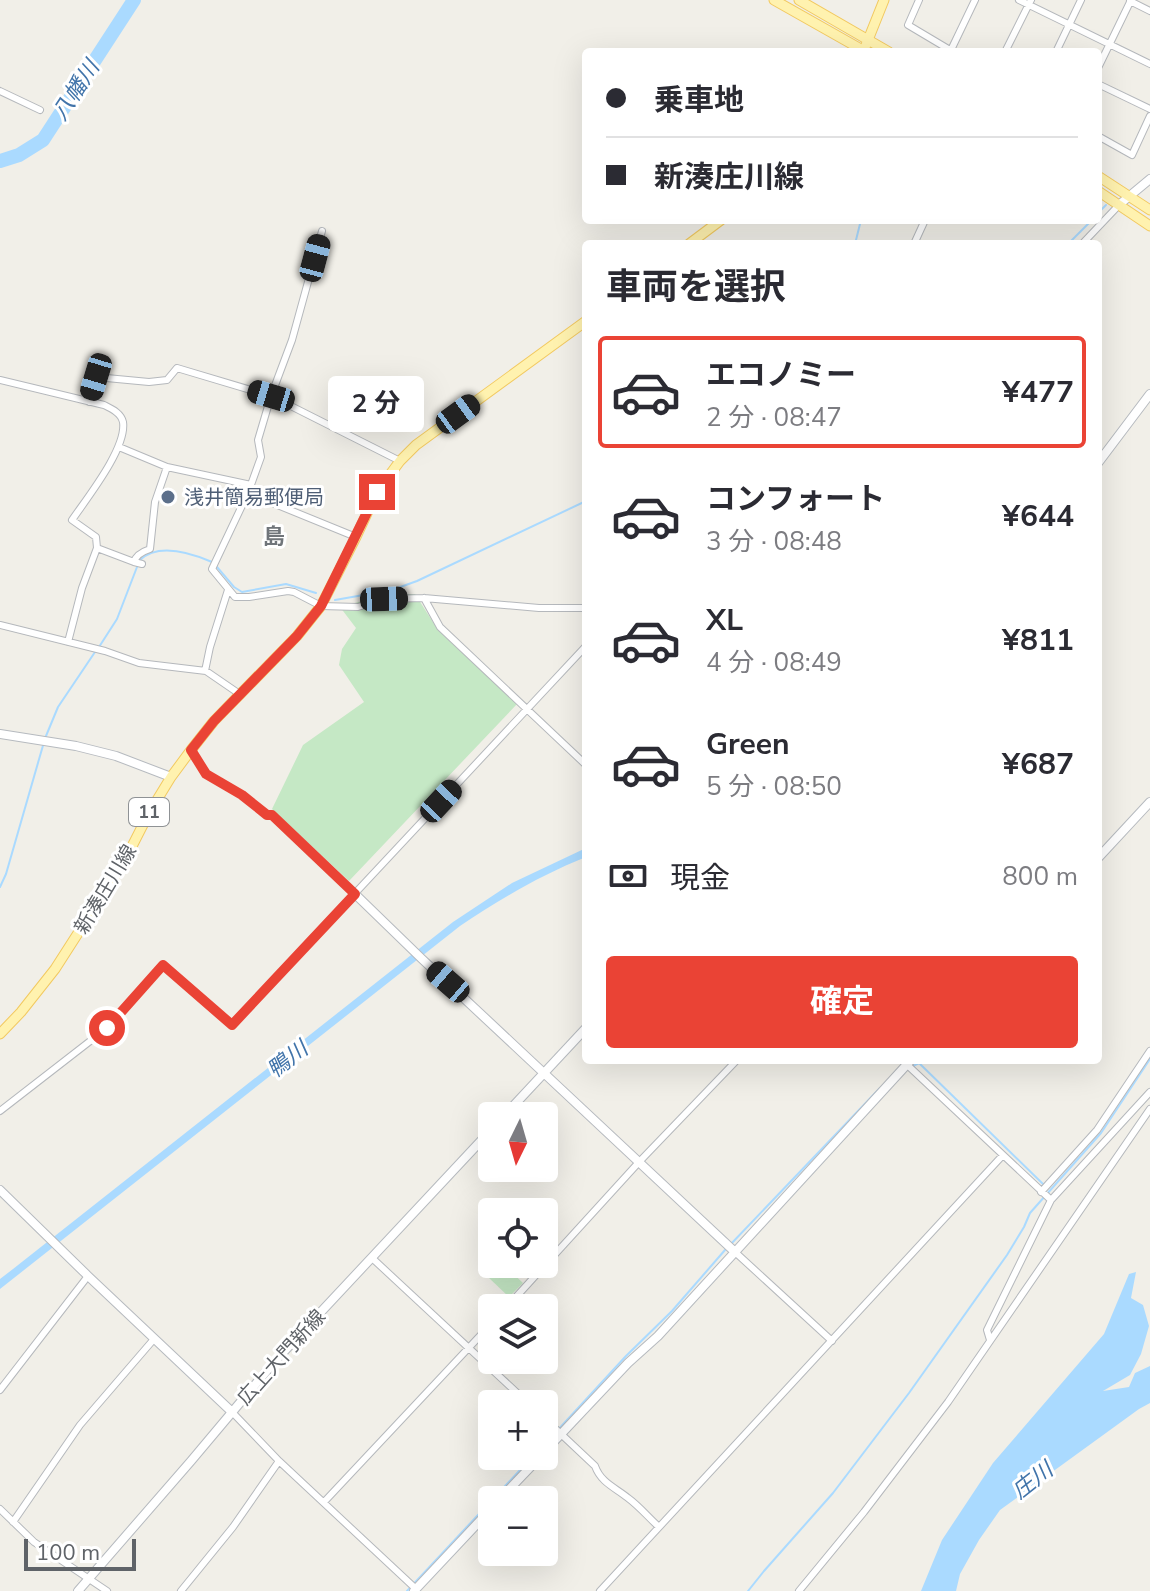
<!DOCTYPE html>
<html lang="ja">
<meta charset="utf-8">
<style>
body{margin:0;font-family:"Nunito Sans","Noto Sans JP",sans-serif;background:#f2f2f3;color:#2b2b33;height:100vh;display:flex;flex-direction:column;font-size:30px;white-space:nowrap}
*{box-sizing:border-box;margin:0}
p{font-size:26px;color:#7c7c81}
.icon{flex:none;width:44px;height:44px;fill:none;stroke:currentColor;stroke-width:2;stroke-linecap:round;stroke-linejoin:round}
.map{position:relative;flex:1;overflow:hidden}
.panel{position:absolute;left:582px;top:240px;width:520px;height:824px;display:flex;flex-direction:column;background:#fff;border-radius:8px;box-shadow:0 8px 32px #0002}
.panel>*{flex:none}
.hud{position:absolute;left:582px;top:48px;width:520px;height:176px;border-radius:8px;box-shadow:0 8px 32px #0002;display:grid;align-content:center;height:176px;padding:0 24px;background:#fff}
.needle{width:52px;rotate:185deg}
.tools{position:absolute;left:478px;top:1102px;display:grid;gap:16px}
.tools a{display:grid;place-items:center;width:80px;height:80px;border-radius:8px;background:#fff;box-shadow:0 8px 32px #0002;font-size:40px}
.scale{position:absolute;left:24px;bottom:20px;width:112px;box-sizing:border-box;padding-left:8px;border:4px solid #5f6368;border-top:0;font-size:22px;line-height:28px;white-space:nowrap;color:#5f6368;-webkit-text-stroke:6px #fff;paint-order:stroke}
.end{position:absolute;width:36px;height:36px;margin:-18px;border:10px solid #ea4335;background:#fff;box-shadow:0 0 0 4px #fff}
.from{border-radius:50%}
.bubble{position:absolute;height:56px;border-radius:8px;background:#fff;box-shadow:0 8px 32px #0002;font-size:26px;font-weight:700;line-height:56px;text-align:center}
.car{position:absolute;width:24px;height:48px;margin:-24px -12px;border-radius:10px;box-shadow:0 0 6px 2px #0007;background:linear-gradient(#222 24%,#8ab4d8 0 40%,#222 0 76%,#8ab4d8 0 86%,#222 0)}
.hud b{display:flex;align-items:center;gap:28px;height:76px;font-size:30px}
.hud b+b{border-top:2px solid #e1e1e2}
.hud i{width:20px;height:20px;background:#2b2b33}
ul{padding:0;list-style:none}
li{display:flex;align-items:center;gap:24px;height:112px;margin:0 16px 12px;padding:0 8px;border:4px solid transparent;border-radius:8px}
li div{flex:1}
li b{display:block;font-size:30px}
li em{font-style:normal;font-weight:700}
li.current{border-color:#ea4335}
li>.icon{width:72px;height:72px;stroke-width:1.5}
h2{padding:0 24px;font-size:36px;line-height:96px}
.pay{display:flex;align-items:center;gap:20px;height:88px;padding:0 24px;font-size:30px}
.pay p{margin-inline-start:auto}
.primary-button{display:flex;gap:16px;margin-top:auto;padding:16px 24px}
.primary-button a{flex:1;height:92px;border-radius:8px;background:#ea4335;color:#fff;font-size:32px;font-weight:700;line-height:92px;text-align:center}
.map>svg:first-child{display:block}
</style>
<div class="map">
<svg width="1150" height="1591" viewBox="0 0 1150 1591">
<rect width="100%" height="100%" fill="#f1efe8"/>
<path fill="#c5e8c5" d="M 415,594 L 438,630 L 517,704 L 349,881 L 272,809 L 303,745 L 364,702 L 339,665 L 342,649 L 356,628 L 340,607 L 384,595 Z
M 503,1264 L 523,1283 L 509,1297 L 489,1278 Z"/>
<path fill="#aadaff" d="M 586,848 L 586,857 C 541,875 500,899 460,926 L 0,1289 L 0,1279 L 13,1269 L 453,922 L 512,883 Z
M 1136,1272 L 1131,1298 L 1143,1305 L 1149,1326 L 1141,1354 L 1130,1375 L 1103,1391 L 1129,1387 L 1135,1373 L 1150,1366 L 1150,1403 L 1139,1409 L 1000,1510 L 979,1540 L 960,1574 L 956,1591 L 921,1591 L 942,1540 L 993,1463 L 1104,1334 L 1129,1274 Z"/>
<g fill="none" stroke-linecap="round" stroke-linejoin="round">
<path stroke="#aadaff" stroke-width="2" d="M 1098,213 L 1106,205
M 855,244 L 861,220
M 1068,244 L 1092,220
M 140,560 C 158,543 191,553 212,562
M 217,567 L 234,587 L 242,592 L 286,584 L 316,593
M 335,600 L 392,590 L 417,581 L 586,501
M 99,647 L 117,619 L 137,567
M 46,736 L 58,707 L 95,652
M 0,887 L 6,874 L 44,742
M 911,1067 L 919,1063 L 1043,1184
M 730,1245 L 880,1088
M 544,1445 L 626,1356 L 672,1311 L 725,1250
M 493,1499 L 533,1456
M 407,1591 L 492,1500
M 748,1591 L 764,1571 L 833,1493 L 909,1393 L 1007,1255 L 1024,1227 L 1030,1213 L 1101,1133 L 1150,1059"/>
<path stroke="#aadaff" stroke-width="14" d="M 0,161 L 19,155 L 43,140 L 134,0"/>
<defs>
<path id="street" d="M 919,0 L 908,25 L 950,50
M 1019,0 L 1150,64
M 1130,1 L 1150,11
M 951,50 L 975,0
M 1005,52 L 1031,0
M 1056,52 L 1081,0
M 1098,68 L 1131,0
M 1098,84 L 1150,109
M 0,91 L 40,110
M 1098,136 L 1132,155 L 1150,116
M 322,231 L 292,340 L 271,396 L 258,440 L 261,457 L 248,493 L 212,569 L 235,597 L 249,597 L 288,591 L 294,592 L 321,606 L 358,607 L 384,599 L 424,598 L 539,608 L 586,608
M 914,244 L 925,220
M 1082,244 L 1120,204
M 0,380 L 104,405 C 112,409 121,413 123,422 C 127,448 87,498 72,520 L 96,537 L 97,548 L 82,588 L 68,642
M 89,402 L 96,377 L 149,382 L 167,380 L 177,368 L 271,396 L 400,461
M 119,447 L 167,467 L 251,485
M 248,493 L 356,537
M 97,548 L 134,562
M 142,564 L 134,562 C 136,555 144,551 150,549 L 155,502 L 167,467
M 424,598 L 440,627 L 586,765
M 0,625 L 105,651 L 139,663 L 206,671 L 241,695
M 205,671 L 210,647 L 228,590
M 191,750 L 206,774 L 242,795 L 267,815 L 272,815 L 355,894
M 902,1060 L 1051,1200 L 987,1330 L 990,1340
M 0,1111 L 107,1028 L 163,965 L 232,1025 L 586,646
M 1041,1192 L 1097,1130 L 1150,1051
M 1051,1200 L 1150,1092
M 735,1252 L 832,1341
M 372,1258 L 529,1404
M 506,1308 L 640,1161 L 737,1060
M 0,1390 L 88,1276
M 232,1412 L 279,1461 L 416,1589
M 544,1418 L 595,1466 C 601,1483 616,1488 628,1498 C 639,1506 648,1517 658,1526
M 324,1502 L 492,1323
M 0,1509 L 34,1542 L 107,1591
M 13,1522 L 80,1425 L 154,1339
M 181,1591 L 233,1527 L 279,1461
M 600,1591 L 1003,1155
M 799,1591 L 864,1512 L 948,1402 L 1150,1109"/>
<path id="secondary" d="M 1120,204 L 1150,179
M 1098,463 L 1150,394
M 0,734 L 76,746 L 116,756 L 171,777
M 1098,858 L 1150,802
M 355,894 L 422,959 L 735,1252
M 504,1116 L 586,1028
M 0,1190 L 88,1276 L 232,1412
M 544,1452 L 628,1363 L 658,1336 L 911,1060
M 499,1500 L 541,1456
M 78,1591 L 191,1461 L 275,1361 L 492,1129
M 414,1591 L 492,1508"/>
<path id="primary" d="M 774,0 L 866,52
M 799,0 L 889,52
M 866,45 L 884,0
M 1098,176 L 1150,210
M 1098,191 L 1150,226
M 689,244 L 721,220
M 0,1034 L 21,1012 L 55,969 L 125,860 L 149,813 L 171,777 L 191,750 L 214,721 L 297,636 L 321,606 L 356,537 L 377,492 L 400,461 L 416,445 L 586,321"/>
</defs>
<use href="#street" stroke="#b5b8bc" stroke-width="8"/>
<use href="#secondary" stroke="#b6babf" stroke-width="10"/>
<use href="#primary" stroke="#f2c960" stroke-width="11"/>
<use href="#street" stroke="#fff" stroke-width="6"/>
<use href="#secondary" stroke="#fff" stroke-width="8"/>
<use href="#primary" stroke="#fff2af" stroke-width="9"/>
</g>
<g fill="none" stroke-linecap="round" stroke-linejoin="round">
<path stroke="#ea4335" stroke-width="10" d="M 107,1028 L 163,965 L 232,1025 L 355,894 L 272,815 L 267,815 L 242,795 L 206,774 L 191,750 L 214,721 L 297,636 L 321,606 L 377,492"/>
</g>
<circle fill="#5c6f8a" stroke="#fff" stroke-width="3" cx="168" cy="497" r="8"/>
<g text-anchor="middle" stroke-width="6" stroke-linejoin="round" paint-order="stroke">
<rect fill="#fff" stroke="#8f9295" stroke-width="2" x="129" y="798" width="40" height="28" rx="6"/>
<g font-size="18" font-weight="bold" fill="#5f6368">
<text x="149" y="818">11</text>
</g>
<g font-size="20" fill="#4e5e75" stroke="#fff" text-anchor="start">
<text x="184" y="504">浅井簡易郵便局</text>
</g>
<g font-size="20" fill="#5f6368" stroke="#fff">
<text transform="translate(105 889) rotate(-59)" y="7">新湊庄川線</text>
<text transform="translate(281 1357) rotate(-48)" y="7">広上大門新線</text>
</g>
<g font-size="22" font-style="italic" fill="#4174aa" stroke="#fff">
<text transform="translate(75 90) rotate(-57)" y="8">八幡川</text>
<text transform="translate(287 1059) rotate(-38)" y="8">鴨川</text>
<text transform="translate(1032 1480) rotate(-38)" y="8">庄川</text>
</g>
<g font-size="22" font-weight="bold" fill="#70757a" stroke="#fff">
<text x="274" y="544">島</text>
</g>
</g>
</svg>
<div class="tools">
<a><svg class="needle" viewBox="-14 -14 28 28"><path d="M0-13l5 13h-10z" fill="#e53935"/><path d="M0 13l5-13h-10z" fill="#7c7c81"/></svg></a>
<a><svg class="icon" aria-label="locate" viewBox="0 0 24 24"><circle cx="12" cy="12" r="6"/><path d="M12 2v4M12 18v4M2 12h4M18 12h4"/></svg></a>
<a><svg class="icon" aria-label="layers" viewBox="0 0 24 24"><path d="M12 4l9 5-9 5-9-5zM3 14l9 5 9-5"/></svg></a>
<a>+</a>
<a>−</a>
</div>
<div class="scale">100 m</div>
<i class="end from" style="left:107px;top:1028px"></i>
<i class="end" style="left:377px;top:492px"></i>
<div class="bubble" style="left:328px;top:376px;width:96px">2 分</div>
<i class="car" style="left:315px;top:258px;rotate:15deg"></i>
<i class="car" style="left:96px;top:377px;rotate:197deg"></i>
<i class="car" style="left:271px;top:396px;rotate:287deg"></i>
<i class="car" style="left:458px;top:414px;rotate:54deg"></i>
<i class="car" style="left:384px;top:599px;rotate:88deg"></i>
<i class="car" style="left:441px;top:801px;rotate:43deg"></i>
<i class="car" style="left:448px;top:982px;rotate:311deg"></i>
<div class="hud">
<b><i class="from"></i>乗車地</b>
<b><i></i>新湊庄川線</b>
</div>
<section class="panel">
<h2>車両を選択</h2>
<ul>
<li class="current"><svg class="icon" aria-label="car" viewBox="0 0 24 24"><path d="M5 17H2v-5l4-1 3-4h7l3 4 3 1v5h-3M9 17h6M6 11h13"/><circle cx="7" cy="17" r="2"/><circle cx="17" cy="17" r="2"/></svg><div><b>エコノミー</b><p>2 分 · 08:47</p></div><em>¥477</em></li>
<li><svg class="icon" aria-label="car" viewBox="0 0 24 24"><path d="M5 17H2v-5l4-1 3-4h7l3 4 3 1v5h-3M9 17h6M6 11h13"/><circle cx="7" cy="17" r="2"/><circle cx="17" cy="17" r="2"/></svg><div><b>コンフォート</b><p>3 分 · 08:48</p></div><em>¥644</em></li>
<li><svg class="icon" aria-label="car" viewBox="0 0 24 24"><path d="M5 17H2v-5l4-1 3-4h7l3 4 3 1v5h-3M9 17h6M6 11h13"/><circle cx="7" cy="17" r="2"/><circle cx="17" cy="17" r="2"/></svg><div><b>XL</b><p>4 分 · 08:49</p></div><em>¥811</em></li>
<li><svg class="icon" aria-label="car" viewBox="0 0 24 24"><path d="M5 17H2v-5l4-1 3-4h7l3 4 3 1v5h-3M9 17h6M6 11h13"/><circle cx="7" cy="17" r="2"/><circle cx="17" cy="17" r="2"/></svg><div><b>Green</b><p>5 分 · 08:50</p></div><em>¥687</em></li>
</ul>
<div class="pay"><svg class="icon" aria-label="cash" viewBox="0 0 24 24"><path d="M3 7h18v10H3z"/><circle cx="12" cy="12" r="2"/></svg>現金<p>800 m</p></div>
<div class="primary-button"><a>確定</a></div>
</section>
</div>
